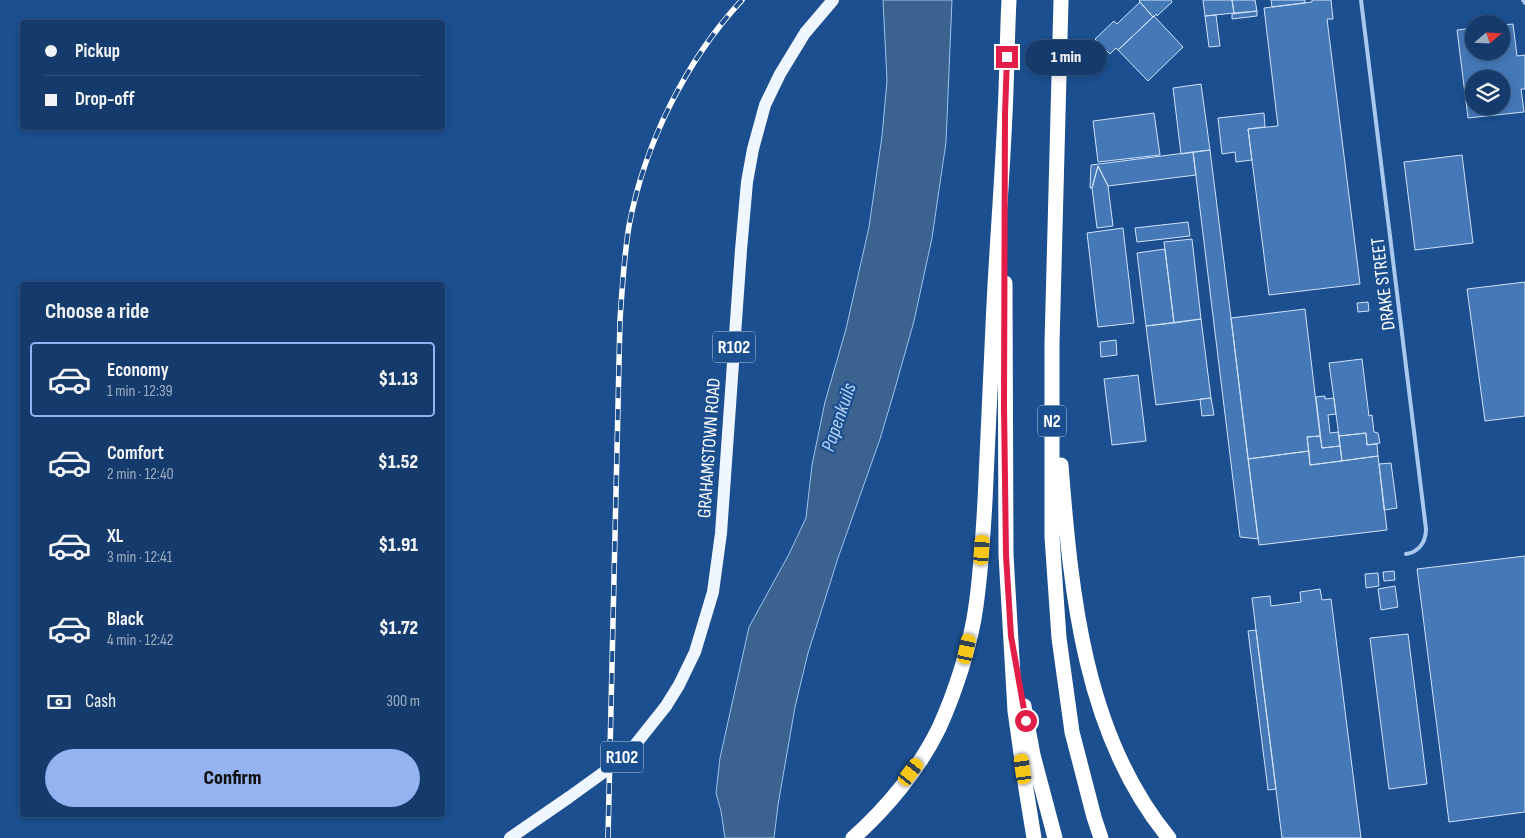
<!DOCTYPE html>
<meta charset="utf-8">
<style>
body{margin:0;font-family:"Sofia Sans Condensed",sans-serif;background:#214673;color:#f1f3f6;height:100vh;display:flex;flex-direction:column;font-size:19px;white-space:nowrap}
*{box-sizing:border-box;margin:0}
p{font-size:16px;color:#9dadc1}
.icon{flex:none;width:28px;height:28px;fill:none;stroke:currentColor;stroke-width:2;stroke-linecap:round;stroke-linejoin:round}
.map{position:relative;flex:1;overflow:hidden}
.details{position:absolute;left:20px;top:282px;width:425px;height:535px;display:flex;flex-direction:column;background:#143b6b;border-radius:5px;box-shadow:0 2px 8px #0003,0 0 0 1px #33557e}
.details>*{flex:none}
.banner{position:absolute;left:20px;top:20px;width:425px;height:110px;border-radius:5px;box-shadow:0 2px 8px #0003,0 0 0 1px #33557e;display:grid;align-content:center;height:110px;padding:0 25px;background:#143b6b}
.needle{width:32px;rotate:71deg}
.controls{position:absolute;left:1465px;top:15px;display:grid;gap:10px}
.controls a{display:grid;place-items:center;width:45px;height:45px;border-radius:50%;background:#143b6b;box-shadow:0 2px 8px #0003,0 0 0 1px #33557e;font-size:25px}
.end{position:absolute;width:22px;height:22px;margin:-11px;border:6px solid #e11d48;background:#fff;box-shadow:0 0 0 2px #fff}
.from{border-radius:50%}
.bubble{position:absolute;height:35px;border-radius:18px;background:#143b6b;box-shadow:0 2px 8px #0003,0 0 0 1px #33557e;font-size:16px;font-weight:800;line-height:35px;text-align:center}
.car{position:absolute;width:15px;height:30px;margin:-15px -8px;border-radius:6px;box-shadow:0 0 4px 1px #0007;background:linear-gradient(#f5c518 24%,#345 0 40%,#f5c518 0 76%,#345 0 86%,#f5c518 0)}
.banner b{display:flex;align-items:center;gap:18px;height:48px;font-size:19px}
.banner b+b{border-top:1px solid #33557e}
.banner i{width:12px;height:12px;background:#f1f3f6}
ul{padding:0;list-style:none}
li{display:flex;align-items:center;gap:15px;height:75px;margin:0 10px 8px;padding:0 15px;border:2px solid transparent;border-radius:5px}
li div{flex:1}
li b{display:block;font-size:19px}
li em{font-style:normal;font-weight:800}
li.active{border-color:#95b2f1}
li>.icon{width:45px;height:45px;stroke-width:1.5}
h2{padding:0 25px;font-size:22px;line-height:60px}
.pay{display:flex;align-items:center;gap:12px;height:55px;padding:0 25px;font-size:19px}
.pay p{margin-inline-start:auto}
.cta{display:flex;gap:10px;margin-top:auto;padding:10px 25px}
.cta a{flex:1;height:58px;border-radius:30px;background:#95b2f1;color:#111;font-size:20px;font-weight:800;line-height:58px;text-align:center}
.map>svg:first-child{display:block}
</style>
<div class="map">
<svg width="1525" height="838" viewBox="0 0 1525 838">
<rect width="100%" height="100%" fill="#1b4f8f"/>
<path fill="#3c6290" stroke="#9cc4f0" d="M 883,0 L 952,0 L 946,142 L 932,238 L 914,321 L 894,392 L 880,439 L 838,558 L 808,653 L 795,707 L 778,805 L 774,838 L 725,838 L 721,811 L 716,793 L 720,758 L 749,627 L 789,554 L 806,518 L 812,465 L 825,402 L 846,329 L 869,227 L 882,136 L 887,81 Z"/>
<path fill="#4478b7" stroke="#cfe3fa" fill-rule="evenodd" d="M 1140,0 L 1171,0 L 1172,2 L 1157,16 L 1156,14 L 1153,17 L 1139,1 Z
M 1203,0 L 1232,0 L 1234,13 L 1205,16 Z
M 1232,0 L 1255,0 L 1257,11 L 1234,13 Z
M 1271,0 L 1305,0 L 1305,3 L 1272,7 Z
M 1312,0 L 1331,0 L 1333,19 L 1327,19 L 1360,284 L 1269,295 L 1248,129 L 1278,126 L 1264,8 L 1312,2 Z
M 1140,2 L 1153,17 L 1118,50 L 1116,48 L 1110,54 L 1095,39 L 1114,21 L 1117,24 Z
M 1257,11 L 1257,16 L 1232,19 L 1232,14 Z
M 1216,15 L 1220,46 L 1209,47 L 1205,16 Z
M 1154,16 L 1183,47 L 1148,81 L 1118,50 Z
M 1513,24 L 1517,56 L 1525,55 L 1525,89 L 1521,89 L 1524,112 L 1468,118 L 1457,30 L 1474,28 L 1474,51 L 1501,51 L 1501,25 ZM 1474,79 L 1501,79 L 1501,106 L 1474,106 Z
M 1201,84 L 1210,150 L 1181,154 L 1173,88 Z
M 1154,113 L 1160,155 L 1098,162 L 1093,121 Z
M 1264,113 L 1265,127 L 1248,129 L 1252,160 L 1236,162 L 1235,152 L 1222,154 L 1218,118 Z
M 1210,150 L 1231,318 L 1258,539 L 1240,537 L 1193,152 Z
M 1193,152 L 1196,175 L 1108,186 L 1098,166 L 1092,188 L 1090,188 L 1091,165 Z
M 1462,155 L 1473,243 L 1415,250 L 1404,162 Z
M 1098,166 L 1108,186 L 1113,226 L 1097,228 L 1092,188 Z
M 1188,222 L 1190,236 L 1137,242 L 1135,228 Z
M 1123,228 L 1134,323 L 1098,327 L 1087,233 Z
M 1192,239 L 1201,319 L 1174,323 L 1164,242 Z
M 1165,249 L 1174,323 L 1146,326 L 1137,253 Z
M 1525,282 L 1525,416 L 1485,421 L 1467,289 Z
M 1368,302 L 1369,311 L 1358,312 L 1357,303 Z
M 1305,309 L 1320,436 L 1307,437 L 1309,451 L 1248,459 L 1231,318 Z
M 1201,319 L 1211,398 L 1156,405 L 1146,326 Z
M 1116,340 L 1117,355 L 1101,357 L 1100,342 Z
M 1362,359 L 1369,416 L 1372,415 L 1374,432 L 1378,433 L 1380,443 L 1367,445 L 1366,433 L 1339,436 L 1329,363 Z
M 1138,375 L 1146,441 L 1112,445 L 1104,379 Z
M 1325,396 L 1325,399 L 1334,398 L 1336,414 L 1328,415 L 1330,433 L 1338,432 L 1340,446 L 1322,448 L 1316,397 Z
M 1211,398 L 1214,415 L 1202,416 L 1200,399 Z
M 1366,433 L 1367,445 L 1377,444 L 1378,456 L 1342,461 L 1339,436 Z
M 1320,436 L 1322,448 L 1340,446 L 1342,461 L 1310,465 L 1307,437 Z
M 1309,451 L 1310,465 L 1378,456 L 1387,530 L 1259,545 L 1248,459 Z
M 1391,463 L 1397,508 L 1384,510 L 1379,464 Z
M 1525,556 L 1525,812 L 1449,822 L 1417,569 Z
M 1394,571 L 1395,580 L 1384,581 L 1383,572 Z
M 1378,573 L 1379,586 L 1366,588 L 1365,574 Z
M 1395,586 L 1398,607 L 1381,610 L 1378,589 Z
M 1320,589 L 1322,600 L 1331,599 L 1361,838 L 1282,838 L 1252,598 L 1270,596 L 1271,606 L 1301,602 L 1300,592 Z
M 1256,630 L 1276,789 L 1268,790 L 1248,631 Z
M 1408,634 L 1427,784 L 1389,789 L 1370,638 Z"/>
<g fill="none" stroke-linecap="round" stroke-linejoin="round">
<path stroke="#a9c9ee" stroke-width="4" d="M 1361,0 L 1426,529 C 1426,542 1419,552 1406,554
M 1523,0 L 1525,3"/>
<path stroke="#f0f6ff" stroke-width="12" d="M 666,706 L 679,685 L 695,652 L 713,592 L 721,533 L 741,250 L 747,182 L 753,149 L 765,105 L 780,74 L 805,33 L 833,0
M 510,838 L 568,798"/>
<path stroke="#fff" stroke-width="15" d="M 1061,0 L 1052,344 L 1052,537 L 1059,638 L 1072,732 L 1094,817 L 1101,838
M 1005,283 L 1006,555 L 1015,711 L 1026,789 L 1034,838
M 1061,465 C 1071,593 1084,735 1169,838
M 1024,706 L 1033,755 L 1055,838
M 853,838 C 887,808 919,769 939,728 C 955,693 971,644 976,606 C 981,571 983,536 985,501 C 988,442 990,384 993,325 C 996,255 1002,185 1005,114 C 1007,76 1007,38 1009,0"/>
<defs>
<path id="rail" d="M 608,838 L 620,320 C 622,289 624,257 629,226 C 644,145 686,60 742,0"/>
</defs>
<use href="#rail" stroke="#fff" stroke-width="5.5"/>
<use href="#rail" stroke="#1b4f8f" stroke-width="4" stroke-dasharray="11" stroke-linecap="butt"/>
<path stroke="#f0f6ff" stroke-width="12" d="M 568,798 L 611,767 L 635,745 L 666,706"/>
</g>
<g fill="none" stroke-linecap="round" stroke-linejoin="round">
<path stroke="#e11d48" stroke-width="6" d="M 1007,57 L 1005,114 L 1004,406 L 1006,555 L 1011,636 L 1026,721"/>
</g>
<g text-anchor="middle" stroke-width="4.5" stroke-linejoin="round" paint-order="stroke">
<g fill="#1b4f8f" stroke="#bbcadd" stroke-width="1">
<rect x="713" y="331.5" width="42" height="31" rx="4"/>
<rect x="1038" y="405.5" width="28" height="31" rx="4"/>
<rect x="601" y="741.5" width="42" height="31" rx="4"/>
</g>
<g font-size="18" font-weight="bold" fill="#fff">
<text x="734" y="353">R102</text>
<text x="1052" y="427">N2</text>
<text x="622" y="763">R102</text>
</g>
<g font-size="19" fill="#fff" stroke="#1b4f8f">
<text transform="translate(1382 284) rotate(-97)" y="7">DRAKE STREET</text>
<text transform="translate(708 448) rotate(-86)" y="7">GRAHAMSTOWN ROAD</text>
</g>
<g font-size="20" font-style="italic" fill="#b5d3f5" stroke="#1b4f8f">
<text transform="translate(838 417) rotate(-71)" y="7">Papenkuils</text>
</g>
</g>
</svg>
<div class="controls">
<a><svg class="needle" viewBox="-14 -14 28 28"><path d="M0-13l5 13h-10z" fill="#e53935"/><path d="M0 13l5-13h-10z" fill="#9dadc1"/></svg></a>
<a><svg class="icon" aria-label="layers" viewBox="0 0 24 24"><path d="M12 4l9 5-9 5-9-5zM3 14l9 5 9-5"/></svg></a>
</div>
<i class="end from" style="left:1026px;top:721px"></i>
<i class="end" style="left:1007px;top:57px"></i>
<div class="bubble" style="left:1025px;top:40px;width:82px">1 min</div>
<i class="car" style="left:982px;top:550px;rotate:4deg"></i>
<i class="car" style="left:967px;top:649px;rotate:12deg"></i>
<i class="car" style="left:1023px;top:769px;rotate:352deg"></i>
<i class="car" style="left:911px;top:772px;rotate:37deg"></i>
<div class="banner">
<b><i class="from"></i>Pickup</b>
<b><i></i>Drop-off</b>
</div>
<section class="details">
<h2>Choose a ride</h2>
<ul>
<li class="active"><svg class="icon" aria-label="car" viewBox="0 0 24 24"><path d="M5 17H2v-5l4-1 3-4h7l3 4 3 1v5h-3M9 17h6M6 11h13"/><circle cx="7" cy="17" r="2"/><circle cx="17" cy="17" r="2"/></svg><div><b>Economy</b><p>1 min · 12:39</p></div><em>$1.13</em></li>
<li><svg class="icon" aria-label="car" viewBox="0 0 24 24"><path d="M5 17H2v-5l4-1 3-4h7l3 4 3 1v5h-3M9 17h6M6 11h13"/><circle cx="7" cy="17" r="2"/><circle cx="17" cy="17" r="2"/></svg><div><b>Comfort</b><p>2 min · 12:40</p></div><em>$1.52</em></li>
<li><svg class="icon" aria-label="car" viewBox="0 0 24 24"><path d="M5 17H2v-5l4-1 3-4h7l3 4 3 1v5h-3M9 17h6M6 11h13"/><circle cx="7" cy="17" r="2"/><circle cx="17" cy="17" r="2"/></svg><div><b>XL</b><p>3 min · 12:41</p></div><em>$1.91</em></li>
<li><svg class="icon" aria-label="car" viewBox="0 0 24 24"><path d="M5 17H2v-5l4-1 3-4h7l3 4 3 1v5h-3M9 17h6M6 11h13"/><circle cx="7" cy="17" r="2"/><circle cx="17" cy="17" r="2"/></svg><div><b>Black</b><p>4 min · 12:42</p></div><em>$1.72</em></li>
</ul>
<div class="pay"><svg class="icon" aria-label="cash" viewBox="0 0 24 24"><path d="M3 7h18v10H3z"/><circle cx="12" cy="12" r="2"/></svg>Cash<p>300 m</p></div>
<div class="cta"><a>Confirm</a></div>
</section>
</div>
